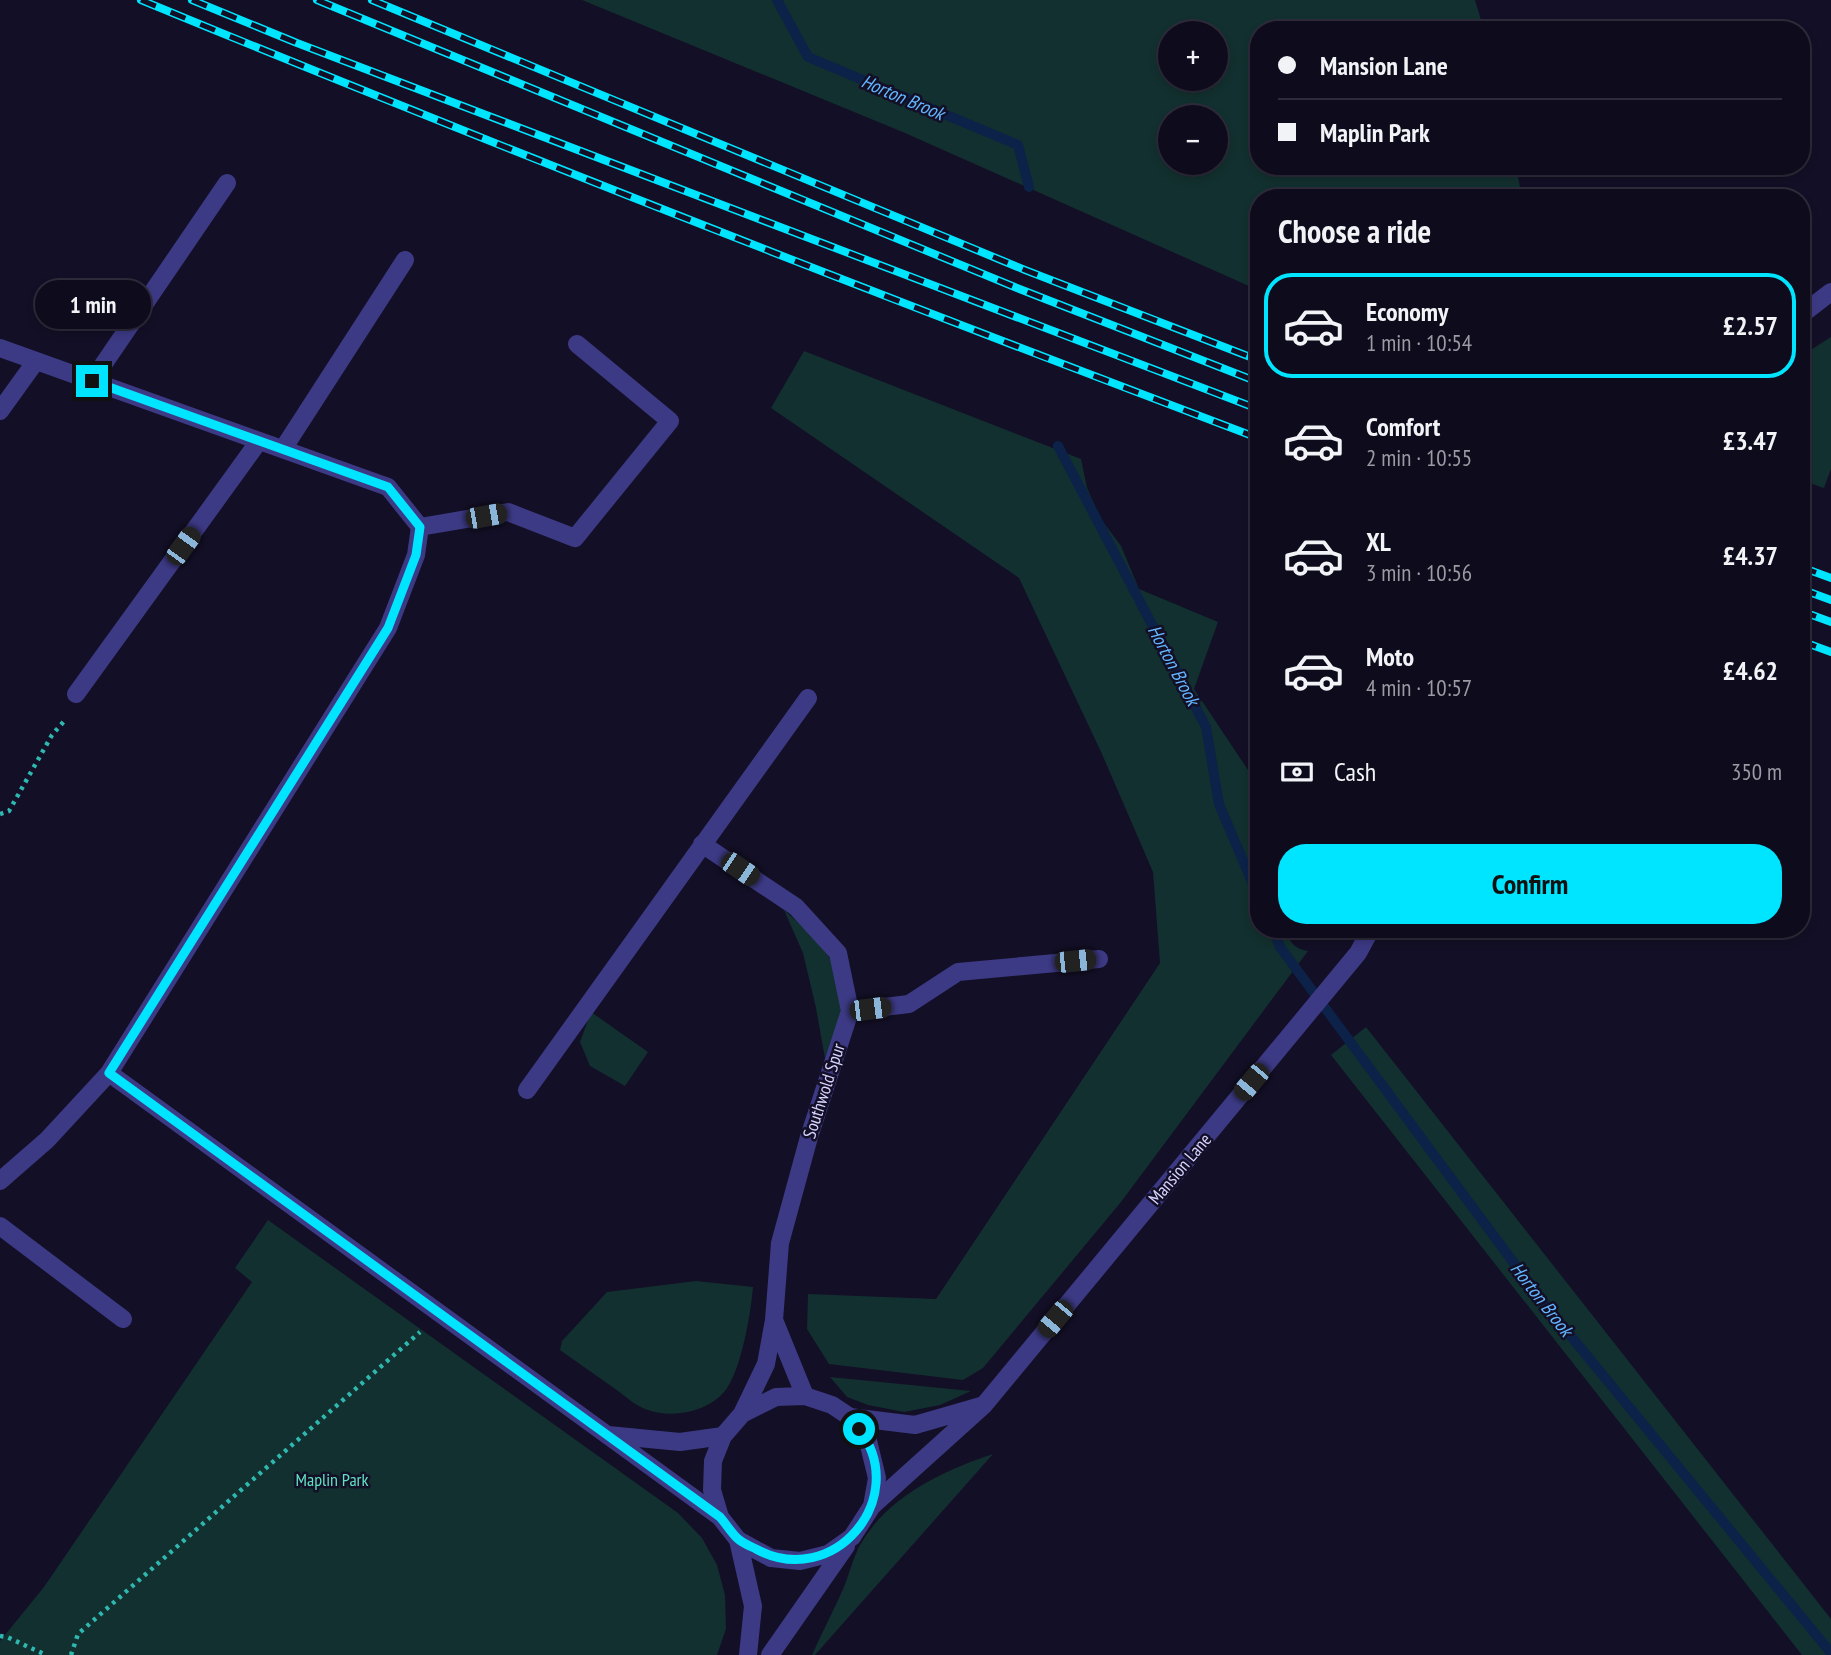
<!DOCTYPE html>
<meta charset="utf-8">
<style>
body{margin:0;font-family:"PT Sans Narrow",sans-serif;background:#171425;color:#f1f3f6;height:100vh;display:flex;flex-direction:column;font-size:26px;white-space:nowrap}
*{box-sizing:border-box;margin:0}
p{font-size:23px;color:#9b9ba3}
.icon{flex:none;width:38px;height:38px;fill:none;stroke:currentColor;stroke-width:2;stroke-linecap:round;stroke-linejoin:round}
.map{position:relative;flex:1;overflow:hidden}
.details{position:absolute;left:1250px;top:189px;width:560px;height:749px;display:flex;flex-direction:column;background:#0e0b1c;border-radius:28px;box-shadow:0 4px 10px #0003,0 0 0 2px #2e2b3b}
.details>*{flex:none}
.banner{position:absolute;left:1250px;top:21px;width:560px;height:154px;border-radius:28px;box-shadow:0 4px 10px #0003,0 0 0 2px #2e2b3b;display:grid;align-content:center;height:154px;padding:0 28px;background:#0e0b1c}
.controls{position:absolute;left:1158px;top:21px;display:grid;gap:14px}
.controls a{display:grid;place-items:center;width:70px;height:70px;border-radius:50%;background:#0e0b1c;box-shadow:0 4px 10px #0003,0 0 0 2px #2e2b3b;font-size:35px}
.end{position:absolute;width:32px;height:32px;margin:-16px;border:9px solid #00e5ff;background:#111;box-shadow:0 0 0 4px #111}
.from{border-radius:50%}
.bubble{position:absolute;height:49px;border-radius:24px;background:#0e0b1c;box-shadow:0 4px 10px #0003,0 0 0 2px #2e2b3b;font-size:23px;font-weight:600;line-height:49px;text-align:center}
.car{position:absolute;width:21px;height:42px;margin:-21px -10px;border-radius:9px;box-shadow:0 0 5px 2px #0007;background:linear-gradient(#222 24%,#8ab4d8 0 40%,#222 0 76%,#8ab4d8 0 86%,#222 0)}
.banner b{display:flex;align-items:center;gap:24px;height:66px;font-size:26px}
.banner b+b{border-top:2px solid #2e2b3b}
.banner i{width:18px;height:18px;background:#f1f3f6}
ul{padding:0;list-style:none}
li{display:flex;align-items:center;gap:21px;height:105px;margin:0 14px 10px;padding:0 14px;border:4px solid transparent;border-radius:28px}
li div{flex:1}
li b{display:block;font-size:26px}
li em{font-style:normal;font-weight:600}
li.active{border-color:#00e5ff}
li>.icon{width:63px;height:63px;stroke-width:1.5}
h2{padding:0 28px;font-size:32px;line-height:84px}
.pay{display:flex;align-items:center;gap:18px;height:77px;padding:0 28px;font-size:26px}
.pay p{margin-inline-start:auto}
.primary-button{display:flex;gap:14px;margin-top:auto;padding:14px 28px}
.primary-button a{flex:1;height:80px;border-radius:28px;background:#00e5ff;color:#111;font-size:28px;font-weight:600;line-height:80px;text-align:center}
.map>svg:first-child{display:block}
</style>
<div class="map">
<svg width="1831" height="1655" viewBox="0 0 1831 1655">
<rect width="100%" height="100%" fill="#130f26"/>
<path fill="#12302f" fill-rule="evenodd" d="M 582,0 L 1475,0 L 1484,30 L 1258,30 L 1258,166 L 1516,166 L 1522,198 L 1258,198 L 1258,290 L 905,133 ZM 1171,33 L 1216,33 L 1216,79 L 1171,79 ZM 1171,117 L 1216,117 L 1216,163 L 1171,163 Z
M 1831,337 L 1831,469 L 1824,488 L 1801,480 L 1801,356 Z
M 804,351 L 1081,459 L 1087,488 L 1101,519 L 1121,546 L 1139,589 L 1218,622 L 1194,689 L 1254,779 L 1253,815 L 1258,856 L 1258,929 L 1285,929 C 1290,942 1294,949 1308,951 L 1121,1202 L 983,1368 L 963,1380 L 829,1364 L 807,1329 L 808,1294 L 936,1299 L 1160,963 L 1153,872 L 1102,754 L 1019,578 L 771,408 Z
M 784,910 C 824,945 850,969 840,1027 C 838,1039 830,1052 826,1064 L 816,1008 L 803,953 Z
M 591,1012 L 648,1052 L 625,1086 L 590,1066 L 580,1042 Z
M 1366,1027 L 1831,1619 L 1831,1655 L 1802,1655 L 1331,1055 Z
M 268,1220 L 678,1513 L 702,1538 L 717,1565 L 725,1595 L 726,1629 L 717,1655 L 0,1655 L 0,1641 L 44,1587 L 252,1282 L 235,1268 Z
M 696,1281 L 753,1287 C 751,1313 741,1371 725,1391 C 707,1413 670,1419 645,1409 C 635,1405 626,1397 618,1391 C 599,1377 579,1364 560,1350 L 562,1341 L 607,1292 Z
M 830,1377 L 971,1391 L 940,1405 L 904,1412 L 868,1405 L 847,1397 Z
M 993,1454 L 815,1655 L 812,1655 C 822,1632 834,1610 844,1587 C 849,1574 853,1559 859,1547 C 886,1497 942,1471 993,1454 Z"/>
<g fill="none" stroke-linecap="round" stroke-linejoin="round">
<path stroke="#0c2248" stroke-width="10" d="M 777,0 L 808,57 L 1018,145 L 1029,187
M 1058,446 L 1206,727 L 1219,804 L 1258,896
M 1273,929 L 1280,947 L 1542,1301 L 1831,1653"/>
<path stroke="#2fb8b0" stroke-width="4.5" stroke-dasharray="3.5 5" stroke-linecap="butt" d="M 0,814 L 9,811 L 52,735 L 66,719
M 0,1636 L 7,1637 L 46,1655
M 71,1655 L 78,1634 L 420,1332"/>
<path stroke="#3d3a85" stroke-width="18" d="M 1801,315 L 1831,292
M 0,348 L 388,487 L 420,527 L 416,555 L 388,628 L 109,1073 L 47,1140 L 0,1181
M 92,381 L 227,183
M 0,411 L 36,361
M 283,449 L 405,260
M 420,527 L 508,512 L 575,538 L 670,421 L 577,344
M 76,694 L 259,441
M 702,844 L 796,907 L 838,953 L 850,1011 L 809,1137 L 780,1243 L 774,1320 L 766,1364 L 742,1414
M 850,1011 L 909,1004 L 958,972 L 1099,959
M 109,1073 L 720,1517
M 527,1090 L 808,698
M 0,1226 L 123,1319
M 774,1320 L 805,1396
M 850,1417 L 868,1441 L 877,1478 L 872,1506 L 852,1537 L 828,1554 L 800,1561 L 771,1558 L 738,1540 L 720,1517 L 712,1490 L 713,1461 L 723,1436 L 742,1414 L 776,1397 L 805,1396 L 832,1405 L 850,1417 L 915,1425 L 981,1406
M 608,1435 L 680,1442 L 723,1436
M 872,1506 L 984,1405 L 1358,953 L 1371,929
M 738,1540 L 753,1606 L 748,1655
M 770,1655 L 846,1546"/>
<defs>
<path id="rail" d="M 141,0 C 511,152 884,297 1258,438
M 192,0 L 297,43 L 1258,409
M 317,0 L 1017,288 L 1258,382
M 372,0 L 1025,270 L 1258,360
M 1801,567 L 1831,578
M 1801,589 L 1831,600
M 1801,611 L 1831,622
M 1801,641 L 1831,652"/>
</defs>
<use href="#rail" stroke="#00e5ff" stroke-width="8"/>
<use href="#rail" stroke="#130f26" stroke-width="5" stroke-dasharray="16" stroke-linecap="butt"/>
</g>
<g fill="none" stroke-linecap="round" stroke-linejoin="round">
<path stroke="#00e5ff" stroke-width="9" d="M 92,381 L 388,487 L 420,527 L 416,555 L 388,628 L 109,1073 L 720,1517 C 726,1524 731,1532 737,1538 C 742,1543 750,1546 756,1549 C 833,1591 912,1498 859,1429"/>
</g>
<g text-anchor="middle" stroke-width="5" stroke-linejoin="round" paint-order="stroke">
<g font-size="18" fill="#d9d4ff" stroke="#130f26">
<text transform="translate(824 1091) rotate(-72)" y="6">Southwold Spur</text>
<text transform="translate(1180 1169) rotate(-50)" y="6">Mansion Lane</text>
</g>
<g font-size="18" fill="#5fe0c0" stroke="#130f26">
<text x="332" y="1486">Maplin Park</text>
</g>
<g font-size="19" font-style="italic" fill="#62b6ff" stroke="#130f26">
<text transform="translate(903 97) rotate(23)" y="7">Horton Brook</text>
<text transform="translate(1174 665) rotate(62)" y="7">Horton Brook</text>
<text transform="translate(1542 1299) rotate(52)" y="7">Horton Brook</text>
</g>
</g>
</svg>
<div class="controls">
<a>+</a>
<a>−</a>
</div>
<i class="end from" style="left:859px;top:1429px"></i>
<i class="end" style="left:92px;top:381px"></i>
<div class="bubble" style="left:35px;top:280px;width:116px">1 min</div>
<i class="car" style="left:486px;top:516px;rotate:80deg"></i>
<i class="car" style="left:183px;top:546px;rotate:36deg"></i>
<i class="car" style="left:740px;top:869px;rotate:124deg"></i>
<i class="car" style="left:1075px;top:961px;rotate:84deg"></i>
<i class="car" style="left:870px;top:1009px;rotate:83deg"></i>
<i class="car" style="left:1251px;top:1082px;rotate:220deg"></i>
<i class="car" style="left:1055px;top:1319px;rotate:220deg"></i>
<div class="banner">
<b><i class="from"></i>Mansion Lane</b>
<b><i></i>Maplin Park</b>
</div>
<section class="details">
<h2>Choose a ride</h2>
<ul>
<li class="active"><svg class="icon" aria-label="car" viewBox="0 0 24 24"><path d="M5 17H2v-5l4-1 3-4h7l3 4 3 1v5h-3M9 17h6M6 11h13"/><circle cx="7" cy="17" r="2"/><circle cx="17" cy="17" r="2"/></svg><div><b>Economy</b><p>1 min · 10:54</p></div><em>£2.57</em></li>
<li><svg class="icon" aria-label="car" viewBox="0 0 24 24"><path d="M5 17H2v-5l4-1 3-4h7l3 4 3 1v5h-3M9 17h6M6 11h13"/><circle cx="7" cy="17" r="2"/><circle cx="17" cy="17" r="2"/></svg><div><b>Comfort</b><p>2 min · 10:55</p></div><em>£3.47</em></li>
<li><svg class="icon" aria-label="car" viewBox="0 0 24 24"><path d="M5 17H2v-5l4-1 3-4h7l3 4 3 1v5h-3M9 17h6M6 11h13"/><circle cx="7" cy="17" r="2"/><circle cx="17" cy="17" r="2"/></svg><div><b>XL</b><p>3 min · 10:56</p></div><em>£4.37</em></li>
<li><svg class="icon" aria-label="car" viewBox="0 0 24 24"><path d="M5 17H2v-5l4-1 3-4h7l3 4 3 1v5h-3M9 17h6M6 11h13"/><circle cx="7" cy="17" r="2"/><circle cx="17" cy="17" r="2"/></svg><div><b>Moto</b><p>4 min · 10:57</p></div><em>£4.62</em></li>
</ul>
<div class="pay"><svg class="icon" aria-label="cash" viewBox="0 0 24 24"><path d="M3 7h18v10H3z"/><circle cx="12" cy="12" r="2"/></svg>Cash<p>350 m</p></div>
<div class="primary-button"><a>Confirm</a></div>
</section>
</div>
